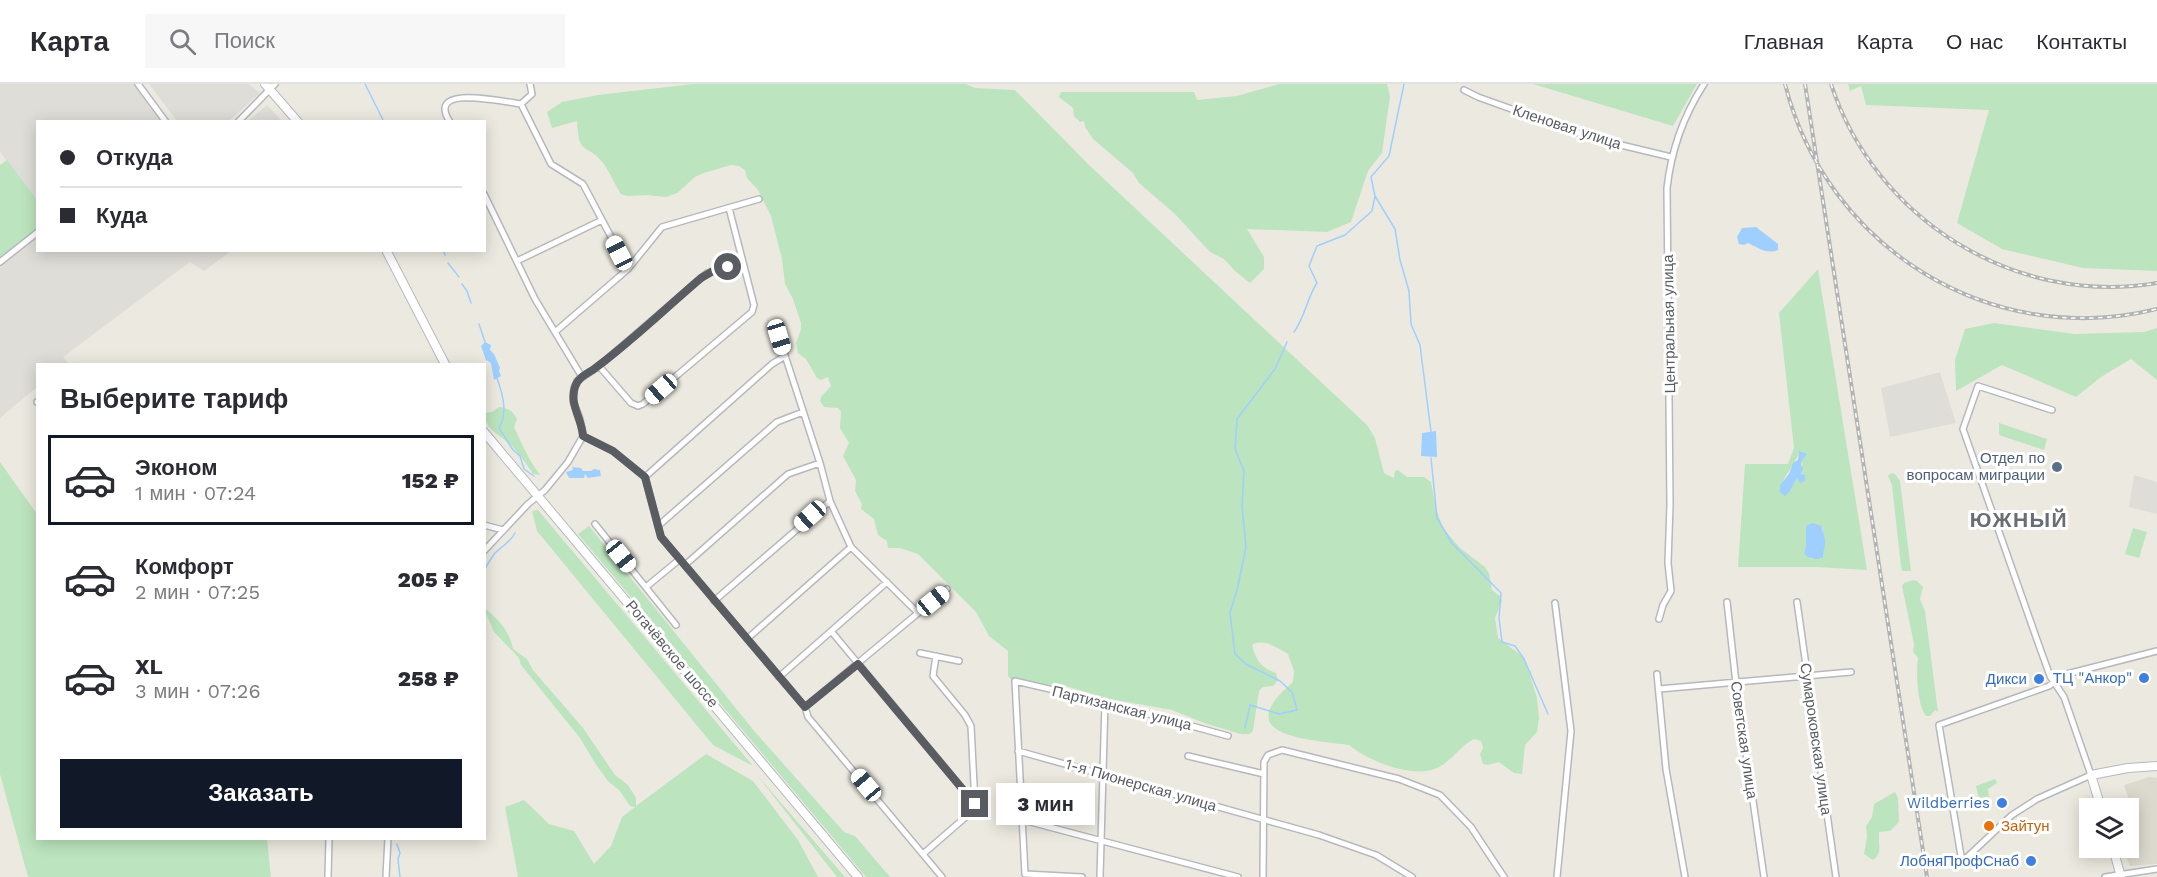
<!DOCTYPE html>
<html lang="ru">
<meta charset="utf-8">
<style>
body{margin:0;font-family:"Work Sans",sans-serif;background:#f7f7f7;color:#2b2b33;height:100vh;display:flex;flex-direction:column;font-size:22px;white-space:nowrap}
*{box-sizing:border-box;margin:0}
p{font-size:20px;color:#7c7c81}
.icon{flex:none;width:33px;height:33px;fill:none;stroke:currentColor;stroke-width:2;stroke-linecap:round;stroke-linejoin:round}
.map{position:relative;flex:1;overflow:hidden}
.sheet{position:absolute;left:36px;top:279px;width:450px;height:477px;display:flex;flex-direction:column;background:#fff;border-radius:0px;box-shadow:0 3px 15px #0003}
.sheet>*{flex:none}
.hud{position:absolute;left:36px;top:36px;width:450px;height:132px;border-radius:0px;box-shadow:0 3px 15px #0003;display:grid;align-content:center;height:132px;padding:0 24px;background:#fff}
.fabs{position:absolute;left:2079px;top:714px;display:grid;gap:12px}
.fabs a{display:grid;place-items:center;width:60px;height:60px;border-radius:0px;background:#fff;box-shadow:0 3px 15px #0003;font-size:30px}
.end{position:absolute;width:27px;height:27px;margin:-14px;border:8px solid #595c61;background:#fff;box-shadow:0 0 0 3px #fff}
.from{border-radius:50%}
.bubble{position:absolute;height:42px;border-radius:0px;background:#fff;box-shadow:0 3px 15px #0003;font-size:20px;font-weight:800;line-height:42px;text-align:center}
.car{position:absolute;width:18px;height:36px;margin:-18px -9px;border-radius:8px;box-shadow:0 0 4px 2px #0007;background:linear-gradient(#fff 24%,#345 0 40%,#fff 0 76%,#345 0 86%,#fff 0)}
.hud b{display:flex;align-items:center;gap:21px;height:57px;font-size:22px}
.hud b+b{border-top:2px solid #e1e1e2}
.hud i{width:15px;height:15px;background:#2b2b33}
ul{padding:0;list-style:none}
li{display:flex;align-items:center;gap:18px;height:90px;margin:0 12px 9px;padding:0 12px;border:3px solid transparent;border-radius:0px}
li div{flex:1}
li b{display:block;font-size:22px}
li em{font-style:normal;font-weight:800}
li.active{border-color:#111827}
li>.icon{width:54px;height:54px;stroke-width:1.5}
h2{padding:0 24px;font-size:27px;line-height:72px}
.primary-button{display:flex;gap:12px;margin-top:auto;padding:12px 24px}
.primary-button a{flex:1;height:69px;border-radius:0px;background:#111827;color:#fff;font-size:24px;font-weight:800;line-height:69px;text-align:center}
header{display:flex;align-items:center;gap:36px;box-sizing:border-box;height:84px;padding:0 30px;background:#fff;border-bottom:2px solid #e1e1e2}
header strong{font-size:28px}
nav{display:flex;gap:33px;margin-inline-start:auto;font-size:21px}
.search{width:420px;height:54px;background:#f7f7f7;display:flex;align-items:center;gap:15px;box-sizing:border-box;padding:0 21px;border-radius:0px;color:#7c7c81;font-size:22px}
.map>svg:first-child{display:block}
</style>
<header>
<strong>Карта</strong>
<div class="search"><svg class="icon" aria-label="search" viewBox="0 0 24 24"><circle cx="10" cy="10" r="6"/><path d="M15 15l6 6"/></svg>Поиск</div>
<nav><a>Главная</a><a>Карта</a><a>О нас</a><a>Контакты</a></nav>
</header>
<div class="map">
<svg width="2157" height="793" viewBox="0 0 2157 793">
<rect width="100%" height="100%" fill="#eceae0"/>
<path fill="#dfddd8" d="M 0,0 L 134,0 L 162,37 L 38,38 L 37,116 L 0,68 Z
M 149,0 L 249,0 L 260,9 L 229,37 L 177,37 Z
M 267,21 L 282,37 L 248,37 Z
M 37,154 L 38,166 L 231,167 L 204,187 L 190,178 L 63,273 L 68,279 L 66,280 L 38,280 L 37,303 L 0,334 L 0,183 Z
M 1940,288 L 1956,339 L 1890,353 L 1881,304 Z
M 2134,391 L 2157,398 L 2157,430 L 2129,423 Z"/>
<path fill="#dcd9ce" d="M 2149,693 L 2157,694 L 2157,780 L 2130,782 L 2123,764 L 2128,764 L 2129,732 L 2134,730 L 2124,701 Z"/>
<path fill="#bce4be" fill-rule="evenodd" d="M 693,0 L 966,0 L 975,4 L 1015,6 L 1089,81 L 1367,341 L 1375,354 L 1384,389 L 1394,394 L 1395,387 L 1398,386 L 1407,393 L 1424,393 L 1431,398 L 1436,425 L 1443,444 L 1460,464 L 1485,483 L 1489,489 L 1492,506 L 1500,512 L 1502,517 L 1495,534 L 1498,554 L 1522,572 L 1527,581 L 1537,614 L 1539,634 L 1537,648 L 1525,661 L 1522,690 L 1514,689 L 1499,678 L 1488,681 L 1483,680 L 1480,670 L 1483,664 L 1481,657 L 1474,655 C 1460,662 1452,677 1437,684 C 1413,695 1368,677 1349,661 C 1308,655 1228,653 1293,598 L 1294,587 L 1288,570 C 1277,564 1264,554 1252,561 C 1256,576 1261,584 1276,589 L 1278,596 L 1273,602 L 1263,603 L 1259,607 L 1253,647 L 1249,650 L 1241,650 L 1207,640 L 1172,626 L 1110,615 L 1059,600 L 1024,603 L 1015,601 L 1008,592 L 1008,567 L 989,552 L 976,528 L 918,470 L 900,464 L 888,464 L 887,457 L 878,451 L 874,435 L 861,425 L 862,420 L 855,407 L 856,396 L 843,372 L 849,359 L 840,344 L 841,328 L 838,324 L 824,323 L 820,317 L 821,313 L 831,302 L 828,293 L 821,296 L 817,294 L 806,275 L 798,269 L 796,259 L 801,246 L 801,239 L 793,215 L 785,200 L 782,175 L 771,132 L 758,106 L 747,94 L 745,86 L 739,82 L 731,81 L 704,89 L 695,93 L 677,109 L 666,113 L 648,111 L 627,112 L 621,110 C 615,101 610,89 604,80 C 586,57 579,74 577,37 L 552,44 L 547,28 L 562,18 L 598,11 Z
M 1279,0 L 1387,0 L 1390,12 L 1382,69 L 1368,87 L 1351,138 L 1327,148 L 1247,145 L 1264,173 L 1264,185 L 1250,199 L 1235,187 L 1224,175 L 1210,168 L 1175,130 L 1139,99 L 1133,89 L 1093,55 L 1085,43 L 1084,37 L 1080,38 L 1074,32 L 1073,24 L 1059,13 L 1061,8 L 1194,8 L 1197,16 L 1237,12 Z
M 1533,0 L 1697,0 L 1673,42 Z
M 1848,0 L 2157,0 L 2157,187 L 2083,184 L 2002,165 L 1957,139 L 1989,26 L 1866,21 L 1861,2 L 1850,7 Z
M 7,76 L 37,116 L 37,145 L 0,174 L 0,81 Z
M 1818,185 L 1867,486 L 1816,483 L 1738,483 L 1745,380 L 1788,380 L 1794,364 L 1779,229 ZM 1799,368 L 1806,370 L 1802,376 L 1802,391 L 1797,394 L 1790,407 L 1780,408 C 1780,396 1796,380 1799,368 ZM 1823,443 C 1822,461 1829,462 1812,475 L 1804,470 L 1806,461 L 1806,445 Z
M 1994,239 L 2075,250 L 2144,248 L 2157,244 L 2157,296 L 2131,275 L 2101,293 L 2076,313 L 2002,281 L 1956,307 L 1955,276 L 1965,245 Z
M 499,323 C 508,324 513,327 517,335 L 514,343 C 522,360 528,375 540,391 L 533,390 C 530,384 517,368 512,362 C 502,352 484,346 485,329 L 492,328 Z
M 1999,339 L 2047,355 L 2044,366 L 1999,351 Z
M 0,378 L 37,430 L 38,754 L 267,755 L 271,793 L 28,793 L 0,690 Z
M 1891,389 L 1895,390 L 1900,397 L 1911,487 L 1902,487 L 1901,483 L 1892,401 L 1888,392 Z
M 538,426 L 753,682 L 713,661 L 537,447 L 532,427 Z
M 589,442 L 755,648 L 844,748 L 855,752 L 890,793 L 866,793 L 578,450 Z
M 2133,444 L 2147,448 L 2139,474 L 2125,470 Z
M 1913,496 L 1917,497 L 1923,503 L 1920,515 L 1925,527 L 1938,628 L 1935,626 L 1930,632 L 1926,632 C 1917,621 1916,589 1918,574 L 1913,568 L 1914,560 L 1902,502 L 1904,499 Z
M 484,524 C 498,534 510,548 513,565 L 527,575 L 533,586 L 583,644 L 615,691 L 628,701 L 636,714 L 636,722 L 706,670 L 753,697 L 798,756 L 818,793 L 518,793 L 505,723 L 524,716 L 549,740 L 574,747 L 594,780 L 611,762 L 622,733 L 635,723 L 630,722 L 620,707 L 608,697 L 595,679 L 580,654 L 521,581 L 519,574 L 494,548 Z
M 757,691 L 845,793 L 837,793 Z
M 1995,695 L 1997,699 L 1988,705 L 1990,720 L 1981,723 L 1976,702 Z
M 1895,708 L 1898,714 L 1899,738 L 1890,747 L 1879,748 C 1878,758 1883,770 1873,776 L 1864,770 L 1867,753 L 1866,742 L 1872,733 L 1874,720 Z"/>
<path fill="#9ecffe" d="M 1756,143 L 1778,160 L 1778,166 C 1767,171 1757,163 1748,159 L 1744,161 L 1739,160 L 1737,153 L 1742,144 Z
M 485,258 L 491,261 L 490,266 L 494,270 L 500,284 L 499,287 L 501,292 L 494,296 L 491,279 L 486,276 L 481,262 Z
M 1436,347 L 1437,373 L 1421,372 L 1422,349 Z
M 1799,367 L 1807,370 L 1802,376 L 1801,381 L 1803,384 L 1801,390 L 1805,391 L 1805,397 L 1800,399 L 1797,394 L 1790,407 L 1785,412 L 1780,408 L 1780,401 L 1789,390 L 1793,379 L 1798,376 Z
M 572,383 L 581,384 L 583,387 L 591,387 L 594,385 L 600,386 L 601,392 L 588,394 L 585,390 L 584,394 L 569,394 L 566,388 L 573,386 Z
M 1812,439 L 1822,442 C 1822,448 1826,454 1825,459 C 1825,464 1823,467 1823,473 C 1818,477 1808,474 1804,470 L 1806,461 L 1806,442 Z"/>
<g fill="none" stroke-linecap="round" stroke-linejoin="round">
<path stroke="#9ecffe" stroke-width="1.5" d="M 365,0 L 384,38
M 1404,0 L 1389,72 L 1371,93 L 1375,112 L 1395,145 L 1400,176 L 1409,207 L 1411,240 L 1420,261 L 1431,348
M 443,166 L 445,171
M 448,179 L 459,193
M 462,200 L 467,207 L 471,219
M 479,240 L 485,258
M 1294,248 C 1305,233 1307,214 1317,199 L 1309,182 L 1317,162 L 1345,151 L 1372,127 L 1375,112
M 497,294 C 503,311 508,329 499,344 L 513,366 L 520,372 L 524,385 L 534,392
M 1431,374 L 1437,434 L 1452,459 L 1501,509 L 1499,534 L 1502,558 L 1515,562 L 1524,575 L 1548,630
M 484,486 C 488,480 491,474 495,469 C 503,461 510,459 515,449
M 1245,644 L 1250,621 L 1279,630 L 1297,626 L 1292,608 L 1280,597 L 1246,580 L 1235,570 L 1230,529 L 1237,506 L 1246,463 L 1242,422 L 1244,387 L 1235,365 L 1237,335 L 1275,285 L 1287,258
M 397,760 L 400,769 L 398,775 L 400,793"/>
<defs>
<path id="street" d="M 138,0 L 166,38
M 1464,6 L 1478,13 L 1592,54 L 1671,73
M 521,20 L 532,10 L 530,0
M 238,38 L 275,0
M 450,38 C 425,0 500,17 521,20 L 551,80 L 583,100 L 628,185
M 484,110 L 535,215 L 582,293
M 517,177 L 602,136
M 0,178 L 38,148
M 555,248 L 628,185 L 662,143 L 759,115
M 779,253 L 820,379 L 830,417 L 851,463 L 918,529
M 599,282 L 631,319 L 638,322 L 643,320 L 752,228 L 754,221 L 729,124
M 37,318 L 38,318
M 583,352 L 613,367 L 645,393 L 661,453 L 805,623 L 808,633 L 942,793
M 645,393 L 772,280 L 785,272
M 595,440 L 676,541
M 484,441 L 503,446
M 658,442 L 777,338 L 803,328
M 484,467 L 528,420 L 545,406 L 568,378 L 583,352 L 580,335 L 573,317 L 574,304 L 577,297 L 599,282 L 707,189 L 743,179
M 685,481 L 788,390 L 820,379
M 646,503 L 680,475
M 714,517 L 830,417
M 1727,518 L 1736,599 L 1764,793
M 1797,518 L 1836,793
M 1555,519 L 1571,647 L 1557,793
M 1659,535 L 1663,521 L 1671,507 L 1668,479 L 1670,421 L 1667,104 C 1671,68 1684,31 1704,0
M 831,547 L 975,720
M 747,555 L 851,463
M 920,569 L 959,577
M 1657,590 L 1666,685 L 1685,793
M 779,593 L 887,498
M 1659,605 L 1851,588
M 805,623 L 947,505
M 1018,667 L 1319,751 L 1376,771 L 1412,793
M 1188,672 L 1264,690
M 1023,736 L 1238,793
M 923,770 L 968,731 L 975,720 L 971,642 L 965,631 L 933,592 L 936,572
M 1962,778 L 2012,731 L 2037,715 L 2091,691 L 2064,613 L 2050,592 L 2036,553 L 1963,345 L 1978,302 L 2052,326
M 1962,778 L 1939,641 L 2049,602 L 2063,591 L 2157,567
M 328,793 L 329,754
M 386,793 L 388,754
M 1082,793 L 1025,790 L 1015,597 L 1105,618 L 1228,652
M 1100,793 L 1105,618
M 1263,793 L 1264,678 L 1268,671 L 1282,666 L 1399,695 L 1440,711 L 1471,743 L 1504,793
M 2105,793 L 2157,785"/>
<path id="secondary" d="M 265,0 L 298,38
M 386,166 L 445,280
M 484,348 L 858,793
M 2101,724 L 2091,691 L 2128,684 L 2157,682
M 2113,764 L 2121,793"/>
</defs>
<use href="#street" stroke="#b6b8bd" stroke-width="8"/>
<use href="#secondary" stroke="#b6b9bf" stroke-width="10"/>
<use href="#street" stroke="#fff" stroke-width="5"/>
<use href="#secondary" stroke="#fff" stroke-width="8"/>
<defs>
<path id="rail" d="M 1785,0 C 1827,165 1992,266 2157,225
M 1805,0 L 1927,793
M 1831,0 C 1875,135 2015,223 2157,199"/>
</defs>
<use href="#rail" stroke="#b2b3b3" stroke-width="4"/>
<use href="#rail" stroke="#fff" stroke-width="1.5" stroke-dasharray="4.5" stroke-linecap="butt"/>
</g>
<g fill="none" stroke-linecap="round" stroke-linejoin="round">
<path stroke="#595c61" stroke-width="8" d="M 728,183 L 713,187 L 701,194 C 667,223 634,255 598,282 C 590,289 578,292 575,303 C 569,320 582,335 583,352 L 613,367 L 645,393 L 661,453 L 805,623 L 858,580 L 975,720"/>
</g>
<circle fill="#5c6f8a" stroke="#fff" stroke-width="2" cx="2057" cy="383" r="6"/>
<g fill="#3f7fe0" stroke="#fff" stroke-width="2">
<circle cx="2144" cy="594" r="6"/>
<circle cx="2039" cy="595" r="6"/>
<circle cx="2002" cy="719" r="6"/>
<circle cx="2031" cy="777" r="6"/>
</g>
<circle fill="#e8710a" stroke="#fff" stroke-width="2" cx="1989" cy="742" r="6"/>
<g text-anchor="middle" stroke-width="6" stroke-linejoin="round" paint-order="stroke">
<g font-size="15" fill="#595c61" stroke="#fff">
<text transform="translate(1567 43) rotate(18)" y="5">Кленовая улица</text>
<text transform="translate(1669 240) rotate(-91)" y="5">Центральная улица</text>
<text transform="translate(672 570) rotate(50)" y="5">Рогачёвское шоссе</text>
<text transform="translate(1122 624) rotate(14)" y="5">Партизанская улица</text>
<text transform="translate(1816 655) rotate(82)" y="5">Сумароковская улица</text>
<text transform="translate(1744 656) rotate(82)" y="5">Советская улица</text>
<text transform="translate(1141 701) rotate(16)" y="5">1-я Пионерская улица</text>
</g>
<g font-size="15" fill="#4e5e75" stroke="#fff" text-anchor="end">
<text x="2045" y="379">Отдел по<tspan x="2045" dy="17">вопросам миграции</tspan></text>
</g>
<g font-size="15" fill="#366cbe" stroke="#fff" text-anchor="end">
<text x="2132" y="599">ТЦ "Анкор"</text>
<text x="2027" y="600">Дикси</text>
<text x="1990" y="724">Wildberries</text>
<text x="2019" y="782">ЛобняПрофСнаб</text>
</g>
<g font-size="15" fill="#c56008" stroke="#fff" text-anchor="start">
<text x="2001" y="747">Зайтун</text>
</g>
<g font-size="21" font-weight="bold" letter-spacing="1.5" fill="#6a6e73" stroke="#fff">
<text x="2019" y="443">ЮЖНЫЙ</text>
</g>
</g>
</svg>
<div class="fabs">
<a><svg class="icon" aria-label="layers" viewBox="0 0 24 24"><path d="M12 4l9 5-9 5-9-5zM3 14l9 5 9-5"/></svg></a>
</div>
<i class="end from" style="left:728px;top:183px"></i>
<i class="end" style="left:975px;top:720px"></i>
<div class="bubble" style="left:996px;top:699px;width:99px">3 мин</div>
<i class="car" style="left:619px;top:169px;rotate:333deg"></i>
<i class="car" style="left:779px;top:253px;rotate:163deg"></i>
<i class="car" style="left:661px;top:305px;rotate:229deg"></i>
<i class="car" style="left:810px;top:432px;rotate:228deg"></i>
<i class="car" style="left:621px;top:472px;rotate:141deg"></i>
<i class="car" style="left:933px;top:517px;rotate:51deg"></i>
<i class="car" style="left:866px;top:701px;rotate:320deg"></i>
<div class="hud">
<b><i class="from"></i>Откуда</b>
<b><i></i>Куда</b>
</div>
<section class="sheet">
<h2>Выберите тариф</h2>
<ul>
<li class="active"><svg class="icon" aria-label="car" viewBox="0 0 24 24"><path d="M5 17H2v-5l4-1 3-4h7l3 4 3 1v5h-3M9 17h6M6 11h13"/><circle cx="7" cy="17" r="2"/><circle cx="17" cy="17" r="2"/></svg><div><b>Эконом</b><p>1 мин · 07:24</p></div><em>152 ₽</em></li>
<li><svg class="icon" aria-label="car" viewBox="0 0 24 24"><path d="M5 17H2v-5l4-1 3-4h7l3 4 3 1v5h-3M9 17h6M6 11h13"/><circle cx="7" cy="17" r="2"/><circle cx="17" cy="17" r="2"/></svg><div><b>Комфорт</b><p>2 мин · 07:25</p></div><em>205 ₽</em></li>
<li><svg class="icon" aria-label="car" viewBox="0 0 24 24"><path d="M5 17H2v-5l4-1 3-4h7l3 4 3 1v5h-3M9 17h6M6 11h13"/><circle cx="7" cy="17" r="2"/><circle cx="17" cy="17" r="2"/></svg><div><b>XL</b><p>3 мин · 07:26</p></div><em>258 ₽</em></li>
</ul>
<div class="primary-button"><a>Заказать</a></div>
</section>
</div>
